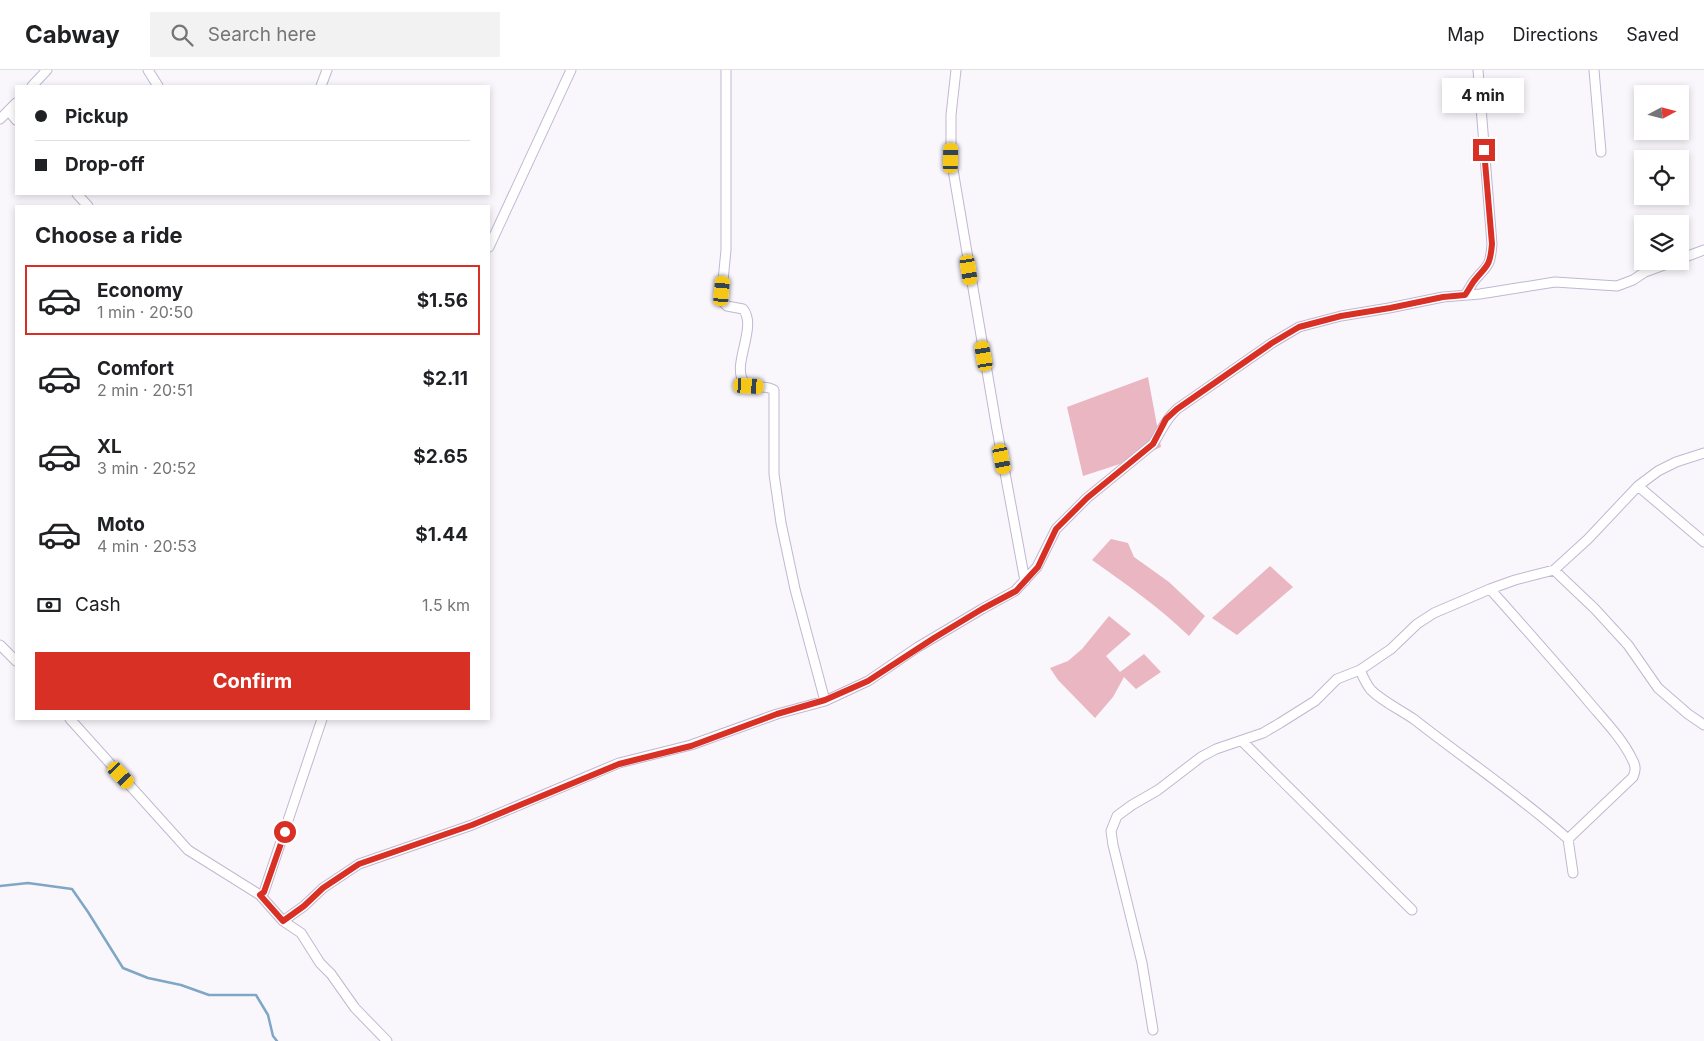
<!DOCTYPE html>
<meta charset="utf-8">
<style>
body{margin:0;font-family:Inter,sans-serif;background:#f2f2f2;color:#202124;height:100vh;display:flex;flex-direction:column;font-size:19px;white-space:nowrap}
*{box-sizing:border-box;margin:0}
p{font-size:16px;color:#757577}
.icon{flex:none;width:28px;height:28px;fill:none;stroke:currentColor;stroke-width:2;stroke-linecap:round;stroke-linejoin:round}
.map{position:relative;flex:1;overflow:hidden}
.drawer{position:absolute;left:15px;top:135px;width:475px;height:515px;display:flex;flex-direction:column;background:#fff;border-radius:0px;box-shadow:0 2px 8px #0003}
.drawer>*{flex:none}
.banner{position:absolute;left:15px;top:15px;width:475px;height:110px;border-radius:0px;box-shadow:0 2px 8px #0003;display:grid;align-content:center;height:110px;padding:0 20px;background:#fff}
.needle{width:32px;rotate:83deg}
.tools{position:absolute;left:1634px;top:15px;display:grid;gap:10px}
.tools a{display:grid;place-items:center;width:55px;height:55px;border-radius:0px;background:#fff;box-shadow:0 2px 8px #0003;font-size:25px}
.end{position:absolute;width:22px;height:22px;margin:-11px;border:6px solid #d93025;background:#fff;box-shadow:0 0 0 2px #fff}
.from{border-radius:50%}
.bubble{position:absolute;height:35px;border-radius:0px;background:#fff;box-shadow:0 2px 8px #0003;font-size:16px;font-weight:700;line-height:35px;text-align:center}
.car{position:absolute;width:15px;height:30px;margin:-15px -8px;border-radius:6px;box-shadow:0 0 4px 1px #0007;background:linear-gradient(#f5c518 24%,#345 0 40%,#f5c518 0 76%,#345 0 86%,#f5c518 0)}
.banner b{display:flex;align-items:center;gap:18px;height:48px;font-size:19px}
.banner b+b{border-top:1px solid #e0e0e0}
.banner i{width:12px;height:12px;background:#202124}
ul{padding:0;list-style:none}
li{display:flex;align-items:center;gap:15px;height:70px;margin:0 10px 8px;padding:0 10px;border:2px solid transparent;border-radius:0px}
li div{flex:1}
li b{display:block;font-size:19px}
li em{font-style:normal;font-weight:700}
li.on{border-color:#d93025}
li>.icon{width:45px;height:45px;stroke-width:1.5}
h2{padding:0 20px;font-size:22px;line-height:60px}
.pay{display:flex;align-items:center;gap:12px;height:55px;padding:0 20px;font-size:19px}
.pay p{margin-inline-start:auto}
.button{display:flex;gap:10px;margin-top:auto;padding:10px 20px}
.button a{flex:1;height:58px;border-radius:0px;background:#d93025;color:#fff;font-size:20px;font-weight:700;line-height:58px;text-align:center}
header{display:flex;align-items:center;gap:30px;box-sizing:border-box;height:70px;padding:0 25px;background:#fff;border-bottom:1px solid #e0e0e0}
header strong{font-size:24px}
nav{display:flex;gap:28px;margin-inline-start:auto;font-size:18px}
.search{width:350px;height:45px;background:#f2f2f2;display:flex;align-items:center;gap:12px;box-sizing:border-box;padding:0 18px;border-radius:0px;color:#757577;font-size:19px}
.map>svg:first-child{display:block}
</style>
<header>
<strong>Cabway</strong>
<div class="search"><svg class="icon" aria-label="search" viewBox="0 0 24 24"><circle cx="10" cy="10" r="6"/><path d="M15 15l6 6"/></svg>Search here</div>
<nav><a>Map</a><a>Directions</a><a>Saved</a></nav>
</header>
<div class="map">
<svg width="1704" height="971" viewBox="0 0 1704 971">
<rect width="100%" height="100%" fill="#f9f7fc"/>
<path fill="#eab6c1" d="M 1148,307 L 1161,377 L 1132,390 L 1083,406 L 1067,337 Z
M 1111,469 L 1128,473 L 1134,487 L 1169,512 L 1205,546 L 1189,566 C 1159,537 1126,514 1092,490 Z
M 1270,496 L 1293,517 L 1237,565 L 1212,548 Z
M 1109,546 L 1131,564 L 1106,586 L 1120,602 L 1144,584 L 1161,602 L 1136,619 L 1124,607 L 1113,627 L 1095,648 L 1058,610 L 1050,598 L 1068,591 L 1082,579 Z"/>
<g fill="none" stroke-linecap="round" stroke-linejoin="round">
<path stroke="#7fa7c5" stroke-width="2.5" d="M 0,816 L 28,813 L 72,819 L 88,842 L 123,898 L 148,908 L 181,915 L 209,925 L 256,925 L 268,945 L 273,966 L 277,971"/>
<defs>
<path id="street" d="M 148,0 L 158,16
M 726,0 L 726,180 L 722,221 L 723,232 L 727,236 L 743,239 C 758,257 731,295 744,312 C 750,320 765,314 774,320 L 774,404 L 781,453 L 795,519 L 825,631
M 956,0 L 951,45 L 951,88 L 996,354 L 1025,511
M 1594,0 L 1601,82
M 32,16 L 47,0
M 321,16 L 327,0
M 9,41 L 16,50
M 0,49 L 16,33
M 77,124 L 88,136
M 489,177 L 571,0
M 1680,189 L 1704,180
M 1465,225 C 1468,221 1471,215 1474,211 C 1488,194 1490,198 1492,174 L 1478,0
M 1638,416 L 1704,472
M 1554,500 L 1595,539 L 1628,575 L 1658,618 L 1688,644 L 1704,655
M 1490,519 C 1523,556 1556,593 1588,631 C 1603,649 1622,668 1632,689 C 1636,696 1636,700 1633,707 L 1568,769
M 0,575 L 16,591
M 1360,600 C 1363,607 1366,614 1371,620 C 1383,632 1401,640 1415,650 C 1466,690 1520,726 1568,769 L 1573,803
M 70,649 L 188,780 L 260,825 L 283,851 L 301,863 L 320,893 L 331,904 L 355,938 L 387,971
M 1242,671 L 1412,840
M 260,825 L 264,822 L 322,649
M 283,851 L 304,836 L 323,818 L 359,794 L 472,755 L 619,693 L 691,675 L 777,644 L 825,631 L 868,611 L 918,577 L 982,539 L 1015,521 L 1037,497 L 1056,459 L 1087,428 L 1153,374 C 1162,360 1165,350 1177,339 L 1272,273 L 1299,257 L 1341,246 L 1389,238 L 1443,227 L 1480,224 L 1555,212 L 1617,216 L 1633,210 L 1645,202 L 1675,191
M 1153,960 L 1142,893 L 1113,775 L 1111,761 L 1117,746 L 1132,735 L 1158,720 L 1201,687 L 1216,679 L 1263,663 L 1280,653 L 1315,631 L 1337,609 L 1360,600 L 1391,579 L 1417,554 L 1434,543 L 1490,519 L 1515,510 L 1554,500 L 1588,469 L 1638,416 L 1658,401 L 1676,392 L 1704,383"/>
</defs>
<use href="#street" stroke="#c1b7d2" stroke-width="11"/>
<use href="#street" stroke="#fff" stroke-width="9"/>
</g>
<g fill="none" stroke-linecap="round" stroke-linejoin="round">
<path stroke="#d93025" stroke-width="6" d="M 285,762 L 264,822 L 260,825 L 283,851 L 304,836 L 323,818 L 359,794 L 472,755 L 619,694 L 691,676 L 777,644 L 825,630 L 868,611 L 934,568 L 982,539 L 1016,521 L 1038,497 L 1056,459 L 1087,428 L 1153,374 L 1166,349 L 1177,339 L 1272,273 L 1299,257 L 1341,246 L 1390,238 L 1443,227 L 1465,225 C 1468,221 1471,215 1474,211 C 1487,195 1490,197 1492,174 L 1484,80"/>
</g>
</svg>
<div class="tools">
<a><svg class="needle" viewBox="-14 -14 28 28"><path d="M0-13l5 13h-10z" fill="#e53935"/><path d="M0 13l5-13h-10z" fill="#757577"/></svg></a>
<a><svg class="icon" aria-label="locate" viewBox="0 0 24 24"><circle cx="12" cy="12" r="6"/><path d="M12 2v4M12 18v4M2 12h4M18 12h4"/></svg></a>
<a><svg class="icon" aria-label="layers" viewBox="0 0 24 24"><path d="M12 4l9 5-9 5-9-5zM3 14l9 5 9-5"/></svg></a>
</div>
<i class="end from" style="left:285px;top:762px"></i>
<i class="end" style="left:1484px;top:80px"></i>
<div class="bubble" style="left:1442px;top:8px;width:82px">4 min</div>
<i class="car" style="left:951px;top:88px;rotate:1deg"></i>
<i class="car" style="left:969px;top:200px;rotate:171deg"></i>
<i class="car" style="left:722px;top:221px;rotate:5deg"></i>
<i class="car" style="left:984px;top:286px;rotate:350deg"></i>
<i class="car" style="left:749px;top:316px;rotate:93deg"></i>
<i class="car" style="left:1002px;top:389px;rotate:169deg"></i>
<i class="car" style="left:121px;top:705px;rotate:137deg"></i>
<div class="banner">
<b><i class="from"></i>Pickup</b>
<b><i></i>Drop-off</b>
</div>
<section class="drawer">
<h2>Choose a ride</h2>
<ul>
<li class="on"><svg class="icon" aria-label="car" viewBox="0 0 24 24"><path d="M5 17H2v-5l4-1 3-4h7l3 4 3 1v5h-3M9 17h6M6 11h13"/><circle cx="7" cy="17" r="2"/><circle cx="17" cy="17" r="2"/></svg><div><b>Economy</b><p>1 min · 20:50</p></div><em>$1.56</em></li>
<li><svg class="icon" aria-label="car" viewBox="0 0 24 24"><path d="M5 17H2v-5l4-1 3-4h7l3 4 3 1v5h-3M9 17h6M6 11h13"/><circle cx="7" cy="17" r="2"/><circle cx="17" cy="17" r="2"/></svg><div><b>Comfort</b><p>2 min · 20:51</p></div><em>$2.11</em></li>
<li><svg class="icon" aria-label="car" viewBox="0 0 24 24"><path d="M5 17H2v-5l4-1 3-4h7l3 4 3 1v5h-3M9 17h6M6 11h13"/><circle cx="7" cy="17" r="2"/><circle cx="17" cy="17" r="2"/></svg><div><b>XL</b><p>3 min · 20:52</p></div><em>$2.65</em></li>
<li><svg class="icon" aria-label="car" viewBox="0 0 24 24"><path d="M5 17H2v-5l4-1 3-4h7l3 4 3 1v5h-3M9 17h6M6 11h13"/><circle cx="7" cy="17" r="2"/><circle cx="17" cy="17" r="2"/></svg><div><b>Moto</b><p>4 min · 20:53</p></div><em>$1.44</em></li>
</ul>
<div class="pay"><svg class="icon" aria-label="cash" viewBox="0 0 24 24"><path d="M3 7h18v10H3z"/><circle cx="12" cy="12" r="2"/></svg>Cash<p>1.5 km</p></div>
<div class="button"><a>Confirm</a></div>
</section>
</div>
